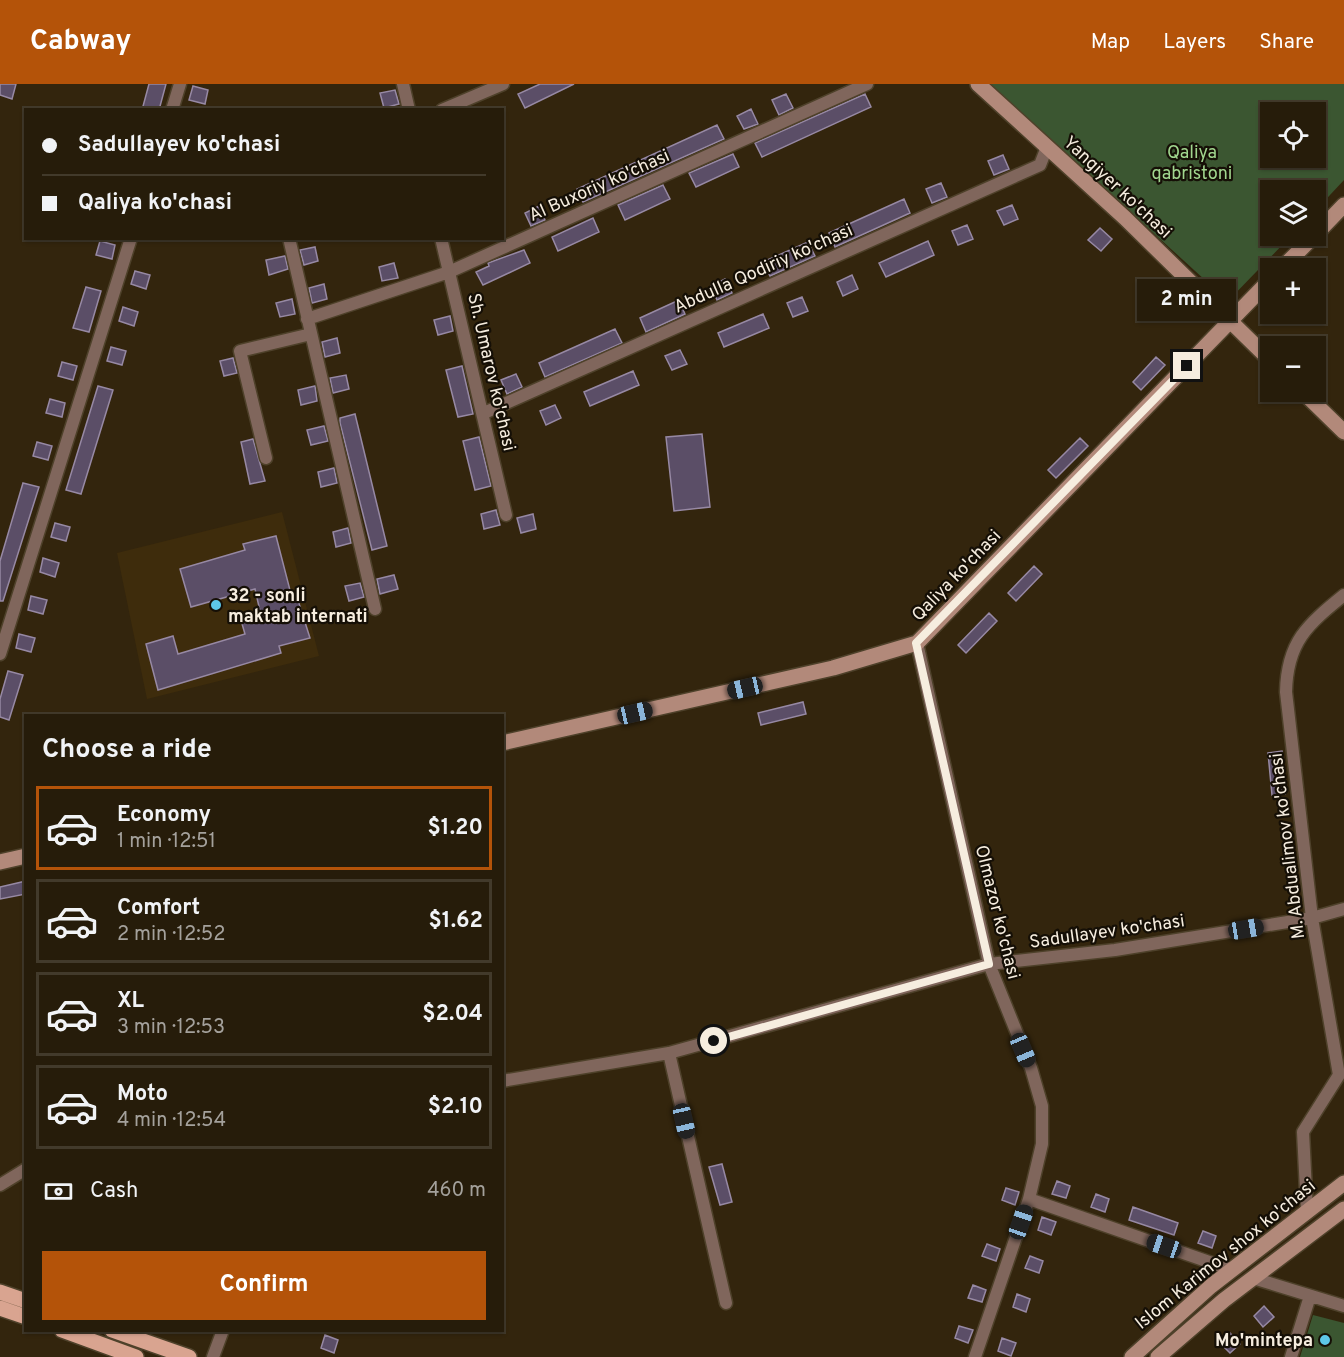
<!DOCTYPE html>
<meta charset="utf-8">
<style>
body{margin:0;font-family:Overpass,sans-serif;background:#2e2513;color:#f1f3f6;height:100vh;display:flex;flex-direction:column;font-size:22px;white-space:nowrap}
*{box-sizing:border-box;margin:0}
p{font-size:20px;color:#a4a19c}
.icon{flex:none;width:33px;height:33px;fill:none;stroke:currentColor;stroke-width:2;stroke-linecap:round;stroke-linejoin:round}
.map{position:relative;flex:1;overflow:hidden}
.sheet{position:absolute;left:24px;top:630px;width:480px;height:618px;display:flex;flex-direction:column;background:#261c0a;border-radius:0px;box-shadow:0 2px 4px #0004,0 0 0 2px #423a2b}
.sheet>*{flex:none}
.hud{position:absolute;left:24px;top:24px;width:480px;height:132px;border-radius:0px;box-shadow:0 2px 4px #0004,0 0 0 2px #423a2b;display:grid;align-content:center;height:132px;padding:0 18px;background:#261c0a}
.buttons{position:absolute;left:1260px;top:18px;display:grid;gap:12px}
.buttons a{display:grid;place-items:center;width:66px;height:66px;border-radius:0px;background:#261c0a;box-shadow:0 2px 4px #0004,0 0 0 2px #423a2b;font-size:30px}
.end{position:absolute;width:27px;height:27px;margin:-14px;border:8px solid #f6eddf;background:#111;box-shadow:0 0 0 3px #111}
.from{border-radius:50%}
.bubble{position:absolute;height:42px;border-radius:0px;background:#261c0a;box-shadow:0 2px 4px #0004,0 0 0 2px #423a2b;font-size:20px;font-weight:700;line-height:42px;text-align:center}
.car{position:absolute;width:18px;height:36px;margin:-18px -9px;border-radius:8px;box-shadow:0 0 4px 2px #0007;background:linear-gradient(#222 24%,#8ab4d8 0 40%,#222 0 76%,#8ab4d8 0 86%,#222 0)}
.hud b{display:flex;align-items:center;gap:21px;height:57px;font-size:22px}
.hud b+b{border-top:2px solid #423a2b}
.hud i{width:15px;height:15px;background:#f1f3f6}
ul{padding:0;list-style:none}
li{display:flex;align-items:center;gap:18px;height:84px;margin:0 12px 9px;padding:0 6px;border:3px solid #423a2b;border-radius:0px}
li div{flex:1}
li b{display:block;font-size:22px}
li em{font-style:normal;font-weight:700}
li.current{border-color:#b45309}
li>.icon{width:54px;height:54px;stroke-width:1.5}
h2{padding:0 18px;font-size:27px;line-height:72px}
.pay{display:flex;align-items:center;gap:15px;height:66px;padding:0 18px;font-size:22px}
.pay p{margin-inline-start:auto}
.action{display:flex;gap:12px;margin-top:auto;padding:12px 18px}
.action a{flex:1;height:69px;border-radius:0px;background:#b45309;color:#fff;font-size:24px;font-weight:700;line-height:69px;text-align:center}
header{display:flex;align-items:center;gap:36px;box-sizing:border-box;height:84px;padding:0 30px;background:#b45309;color:#fff}
header strong{font-size:28px}
nav{display:flex;gap:33px;margin-inline-start:auto;font-size:21px}
.map>svg:first-child{display:block}
</style>
<header>
<strong>Cabway</strong>
<nav><a>Map</a><a>Layers</a><a>Share</a></nav>
</header>
<div class="map">
<svg width="1344" height="1273" viewBox="0 0 1344 1273">
<rect width="100%" height="100%" fill="#33250d"/>
<path fill="#3e2c0c" d="M 282,428 L 319,572 L 147,615 L 117,469 Z"/>
<path fill="#3b5631" fill-rule="evenodd" d="M 990,0 L 1344,0 L 1344,96 L 1316,126 L 1316,106 L 1270,106 L 1270,152 L 1291,152 L 1228,217 ZM 1270,28 L 1316,28 L 1316,74 L 1270,74 Z
M 1313,1231 L 1344,1239 L 1344,1273 L 1300,1273 Z"/>
<path fill="#5b4e67" stroke="#9789a4" stroke-width="1.5" d="M 0,0 L 16,0 L 12,15 L 0,11 Z
M 149,0 L 166,0 L 159,26 L 142,26 Z
M 540,0 L 574,0 L 525,24 L 518,10 Z
M 193,2 L 208,6 L 205,20 L 189,16 Z
M 395,6 L 399,20 L 384,24 L 380,9 Z
M 786,10 L 793,24 L 779,31 L 772,16 Z
M 865,10 L 871,23 L 762,73 L 755,59 Z
M 751,25 L 758,40 L 744,45 L 737,32 Z
M 717,41 L 724,55 L 583,118 L 577,105 Z
M 733,70 L 739,83 L 696,103 L 689,89 Z
M 1003,71 L 1009,85 L 994,91 L 988,77 Z
M 941,99 L 947,113 L 932,119 L 926,105 Z
M 663,101 L 670,115 L 625,136 L 618,121 Z
M 904,115 L 910,129 L 835,163 L 829,149 Z
M 1012,121 L 1018,135 L 1004,141 L 997,127 Z
M 539,122 L 545,136 L 531,142 L 525,129 Z
M 593,134 L 599,148 L 558,167 L 552,153 Z
M 967,141 L 973,155 L 958,161 L 952,147 Z
M 1100,144 L 1112,155 L 1101,167 L 1088,156 Z
M 100,157 L 115,161 L 112,175 L 96,171 Z
M 928,157 L 934,171 L 886,193 L 879,179 Z
M 808,158 L 815,172 L 770,192 L 763,178 Z
M 315,163 L 318,177 L 304,181 L 300,166 Z
M 524,166 L 530,179 L 483,201 L 476,188 L 489,182 L 488,179 Z
M 285,172 L 288,185 L 269,191 L 266,176 Z
M 394,179 L 398,194 L 382,197 L 379,183 Z
M 135,187 L 150,191 L 146,205 L 131,200 Z
M 852,191 L 858,205 L 843,212 L 837,198 Z
M 725,195 L 732,209 L 717,216 L 711,202 Z
M 324,200 L 327,215 L 312,219 L 309,204 Z
M 86,203 L 101,207 L 89,248 L 73,244 Z
M 802,213 L 808,227 L 793,233 L 787,219 Z
M 292,215 L 295,230 L 280,233 L 276,219 Z
M 679,216 L 685,230 L 646,248 L 640,234 Z
M 123,223 L 138,228 L 134,242 L 119,237 Z
M 763,230 L 769,244 L 724,263 L 718,249 Z
M 450,232 L 453,247 L 438,251 L 434,236 Z
M 615,245 L 622,259 L 545,293 L 539,279 Z
M 337,254 L 340,269 L 325,273 L 322,258 Z
M 111,263 L 126,267 L 122,281 L 107,277 Z
M 680,266 L 687,280 L 672,286 L 665,272 Z
M 1156,273 L 1165,281 L 1141,306 L 1133,298 Z
M 233,274 L 237,289 L 224,292 L 220,277 Z
M 62,278 L 77,282 L 73,296 L 58,292 Z
M 462,282 L 473,330 L 458,333 L 446,286 Z
M 633,287 L 639,301 L 590,322 L 584,308 Z
M 516,290 L 522,303 L 507,310 L 501,296 Z
M 346,291 L 349,305 L 333,309 L 330,294 Z
M 98,302 L 113,306 L 81,410 L 66,406 Z
M 315,302 L 317,317 L 301,321 L 298,306 Z
M 50,315 L 65,319 L 62,333 L 46,329 Z
M 555,321 L 561,334 L 546,341 L 540,327 Z
M 355,330 L 387,462 L 372,466 L 340,339 L 340,334 Z
M 324,342 L 328,357 L 311,361 L 307,346 Z
M 702,350 L 710,423 L 674,427 L 666,353 Z
M 479,353 L 491,402 L 475,406 L 463,357 Z
M 1080,354 L 1088,362 L 1056,394 L 1048,386 Z
M 253,355 L 265,397 L 250,400 L 241,358 Z
M 37,358 L 52,362 L 48,376 L 33,372 Z
M 334,384 L 337,399 L 321,403 L 318,388 Z
M 23,399 L 39,403 L 3,517 L 0,517 L 0,477 Z
M 496,426 L 500,441 L 484,445 L 481,430 Z
M 533,430 L 536,445 L 521,449 L 517,434 Z
M 55,439 L 70,443 L 66,457 L 51,453 Z
M 348,444 L 351,459 L 336,463 L 333,448 Z
M 276,452 L 292,514 L 297,513 L 310,554 L 279,562 L 281,569 L 158,606 L 146,560 L 173,552 L 178,570 L 245,550 L 240,533 L 260,527 L 255,505 L 191,523 L 180,485 L 245,466 L 243,460 Z
M 43,474 L 59,479 L 55,493 L 40,488 Z
M 1034,482 L 1042,490 L 1016,517 L 1008,509 Z
M 394,491 L 398,505 L 380,510 L 377,495 Z
M 360,499 L 364,513 L 349,517 L 345,502 Z
M 31,512 L 47,516 L 43,530 L 28,526 Z
M 989,529 L 997,537 L 966,569 L 958,561 Z
M 19,550 L 35,554 L 31,568 L 16,564 Z
M 8,587 L 23,591 L 9,636 L 0,633 L 0,615 Z
M 803,618 L 806,630 L 761,641 L 758,629 Z
M 1282,667 L 1285,710 L 1272,711 L 1268,669 Z
M 26,797 L 26,810 L 0,815 L 0,803 Z
M 722,1080 L 732,1118 L 720,1121 L 709,1083 Z
M 1057,1097 L 1070,1102 L 1066,1114 L 1052,1110 Z
M 1006,1104 L 1019,1108 L 1015,1121 L 1002,1116 Z
M 1096,1110 L 1109,1115 L 1105,1128 L 1091,1123 Z
M 1133,1123 L 1178,1139 L 1174,1151 L 1129,1136 Z
M 1042,1133 L 1056,1138 L 1051,1151 L 1038,1146 Z
M 1203,1147 L 1216,1152 L 1212,1164 L 1198,1159 Z
M 987,1160 L 1000,1165 L 996,1177 L 982,1172 Z
M 1030,1172 L 1043,1177 L 1039,1189 L 1025,1184 Z
M 973,1201 L 986,1206 L 982,1218 L 968,1214 Z
M 1017,1210 L 1030,1215 L 1026,1228 L 1013,1223 Z
M 1264,1222 L 1274,1233 L 1263,1243 L 1254,1232 Z
M 959,1242 L 973,1246 L 968,1259 L 955,1254 Z
M 1230,1249 L 1240,1260 L 1230,1269 L 1220,1259 Z
M 325,1251 L 338,1256 L 334,1269 L 321,1264 Z
M 1002,1254 L 1016,1259 L 1011,1272 L 998,1267 Z"/>
<g fill="none" stroke-linecap="round" stroke-linejoin="round">
<defs>
<path id="street" d="M 403,0 L 409,26
M 172,26 L 180,0
M 442,26 L 503,0
M 289,154 L 375,525
M 441,154 L 506,431
M 307,235 L 449,188 L 867,0
M 484,329 L 1040,81 L 1047,63
M 266,374 L 240,267 L 311,250
M 917,559 L 989,880 L 1031,984 L 1042,1022 L 1042,1060 L 1029,1115 L 975,1273
M 0,570 L 131,154
M 669,969 L 726,1219
M 502,997 L 669,969 L 989,880 L 1115,866 L 1312,834 L 1344,825
M 0,1101 L 26,1085
M 1029,1115 L 1232,1186
M 1307,1127 L 1303,1048 L 1339,991 L 1312,834 L 1286,608 C 1287,558 1307,541 1344,511
M 1253,1194 L 1344,1222
M 213,1273 L 223,1246
M 1291,1273 L 1310,1212"/>
<path id="secondary" d="M 978,0 L 1125,134 L 1270,276
M 1316,150 L 1344,121
M 1282,184 L 1314,152
M 1303,308 L 1344,348
M 502,659 L 833,584 L 917,559 L 1270,196
M 0,778 L 26,772
M 1132,1273 L 1211,1202 L 1344,1099
M 1158,1273 L 1224,1216 L 1344,1125"/>
<path id="primary" d="M 0,1208 L 26,1217
M 0,1224 L 26,1233
M 62,1246 L 136,1273
M 112,1246 L 189,1273"/>
</defs>
<use href="#street" stroke="#4e412a" stroke-width="15"/>
<use href="#secondary" stroke="#4e412a" stroke-width="18"/>
<use href="#primary" stroke="#4e412a" stroke-width="18"/>
<use href="#street" stroke="#80665c" stroke-width="12"/>
<use href="#secondary" stroke="#b2897a" stroke-width="15"/>
<use href="#primary" stroke="#d9a490" stroke-width="15"/>
</g>
<g fill="none" stroke-linecap="round" stroke-linejoin="round">
<path stroke="#f6eddf" stroke-width="8" d="M 714,957 L 989,880 L 916,559 L 1187,282"/>
</g>
<g fill="#5dc7e8" stroke="#150f06" stroke-width="2">
<circle cx="216" cy="521" r="6"/>
<circle cx="1325" cy="1256" r="6"/>
</g>
<g text-anchor="middle" stroke-width="4.5" stroke-linejoin="round" paint-order="stroke">
<g font-size="18" fill="#a1d68e" stroke="#150f06">
<text x="1192" y="74">Qaliya<tspan x="1192" dy="21">qabristoni</tspan></text>
</g>
<g font-size="18" fill="#f6eddf" stroke="#150f06">
<text transform="translate(599 101) rotate(-24)" y="6">Al Buxoriy ko'chasi</text>
<text transform="translate(1118 103) rotate(43)" y="6">Yangiyer ko'chasi</text>
<text transform="translate(763 184) rotate(-24)" y="6">Abdulla Qodiriy ko'chasi</text>
<text transform="translate(492 288) rotate(77)" y="6">Sh. Umarov ko'chasi</text>
<text transform="translate(956 491) rotate(-46)" y="6">Qaliya ko'chasi</text>
<text transform="translate(1287 762) rotate(-97)" y="6">M. Abdualimov ko'chasi</text>
<text transform="translate(998 828) rotate(76)" y="6">Olmazor ko'chasi</text>
<text transform="translate(1107 847) rotate(-8)" y="6">Sadullayev ko'chasi</text>
<text transform="translate(1225 1170) rotate(-39)" y="6">Islom Karimov shox ko'chasi</text>
</g>
<g font-size="18" font-weight="bold" fill="#f6eddf" stroke="#150f06" text-anchor="start">
<text x="228" y="517">32 - sonli<tspan x="228" dy="21">maktab internati</tspan></text>
<text x="1313" y="1262" text-anchor="end">Mo'mintepa</text>
</g>
</g>
</svg>
<div class="buttons">
<a><svg class="icon" aria-label="locate" viewBox="0 0 24 24"><circle cx="12" cy="12" r="6"/><path d="M12 2v4M12 18v4M2 12h4M18 12h4"/></svg></a>
<a><svg class="icon" aria-label="layers" viewBox="0 0 24 24"><path d="M12 4l9 5-9 5-9-5zM3 14l9 5 9-5"/></svg></a>
<a>+</a>
<a>−</a>
</div>
<i class="end from" style="left:714px;top:957px"></i>
<i class="end" style="left:1187px;top:282px"></i>
<div class="bubble" style="left:1137px;top:195px;width:99px">2 min</div>
<i class="car" style="left:745px;top:604px;rotate:257deg"></i>
<i class="car" style="left:635px;top:629px;rotate:77deg"></i>
<i class="car" style="left:1246px;top:845px;rotate:81deg"></i>
<i class="car" style="left:1023px;top:966px;rotate:157deg"></i>
<i class="car" style="left:684px;top:1037px;rotate:167deg"></i>
<i class="car" style="left:1021px;top:1138px;rotate:19deg"></i>
<i class="car" style="left:1164px;top:1162px;rotate:289deg"></i>
<div class="hud">
<b><i class="from"></i>Sadullayev ko'chasi</b>
<b><i></i>Qaliya ko'chasi</b>
</div>
<section class="sheet">
<h2>Choose a ride</h2>
<ul>
<li class="current"><svg class="icon" aria-label="car" viewBox="0 0 24 24"><path d="M5 17H2v-5l4-1 3-4h7l3 4 3 1v5h-3M9 17h6M6 11h13"/><circle cx="7" cy="17" r="2"/><circle cx="17" cy="17" r="2"/></svg><div><b>Economy</b><p>1 min · 12:51</p></div><em>$1.20</em></li>
<li><svg class="icon" aria-label="car" viewBox="0 0 24 24"><path d="M5 17H2v-5l4-1 3-4h7l3 4 3 1v5h-3M9 17h6M6 11h13"/><circle cx="7" cy="17" r="2"/><circle cx="17" cy="17" r="2"/></svg><div><b>Comfort</b><p>2 min · 12:52</p></div><em>$1.62</em></li>
<li><svg class="icon" aria-label="car" viewBox="0 0 24 24"><path d="M5 17H2v-5l4-1 3-4h7l3 4 3 1v5h-3M9 17h6M6 11h13"/><circle cx="7" cy="17" r="2"/><circle cx="17" cy="17" r="2"/></svg><div><b>XL</b><p>3 min · 12:53</p></div><em>$2.04</em></li>
<li><svg class="icon" aria-label="car" viewBox="0 0 24 24"><path d="M5 17H2v-5l4-1 3-4h7l3 4 3 1v5h-3M9 17h6M6 11h13"/><circle cx="7" cy="17" r="2"/><circle cx="17" cy="17" r="2"/></svg><div><b>Moto</b><p>4 min · 12:54</p></div><em>$2.10</em></li>
</ul>
<div class="pay"><svg class="icon" aria-label="cash" viewBox="0 0 24 24"><path d="M3 7h18v10H3z"/><circle cx="12" cy="12" r="2"/></svg>Cash<p>460 m</p></div>
<div class="action"><a>Confirm</a></div>
</section>
</div>
